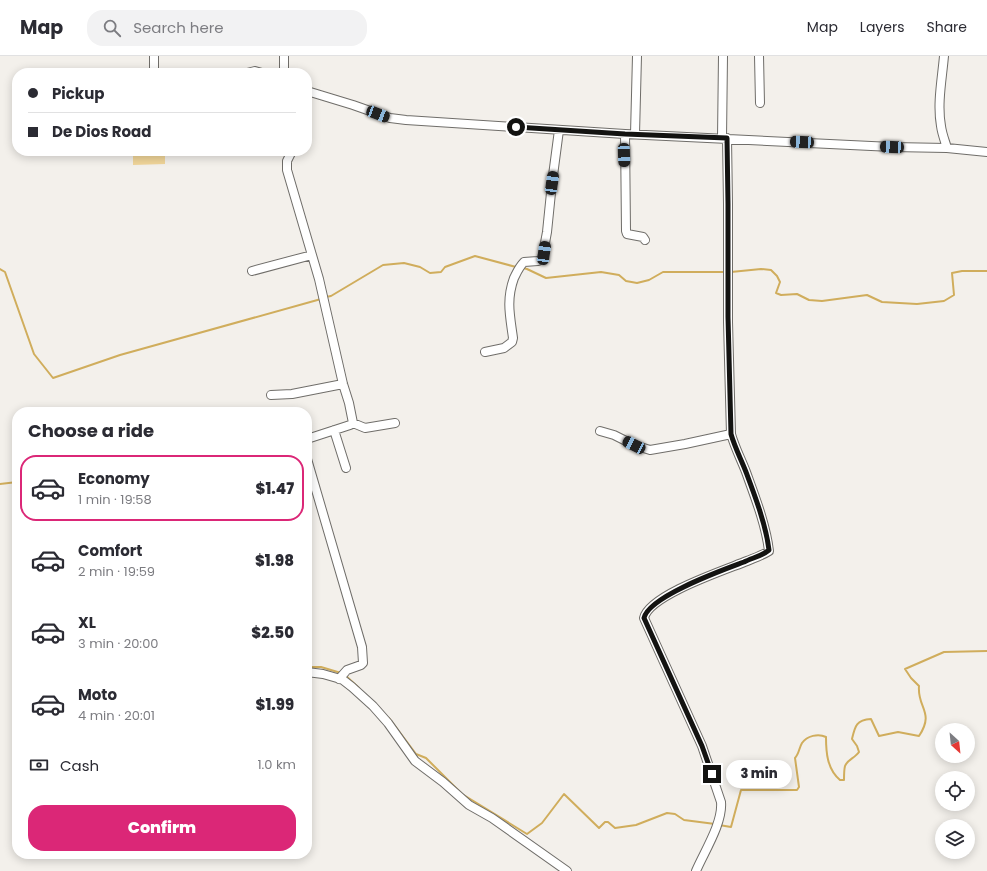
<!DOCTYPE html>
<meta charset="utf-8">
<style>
body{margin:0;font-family:Poppins,sans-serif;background:#f2f2f3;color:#2b2b33;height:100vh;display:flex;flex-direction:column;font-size:15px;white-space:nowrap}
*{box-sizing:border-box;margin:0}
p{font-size:13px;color:#7c7c81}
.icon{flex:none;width:22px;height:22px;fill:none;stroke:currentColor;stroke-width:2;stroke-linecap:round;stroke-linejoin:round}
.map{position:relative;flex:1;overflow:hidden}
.panel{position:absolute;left:12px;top:351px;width:300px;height:452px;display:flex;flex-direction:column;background:#fff;border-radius:16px;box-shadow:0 2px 10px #0003}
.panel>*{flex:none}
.guide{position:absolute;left:12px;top:12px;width:300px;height:88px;border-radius:16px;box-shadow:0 2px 10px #0003;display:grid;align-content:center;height:88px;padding:0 16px;background:#fff}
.needle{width:26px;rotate:153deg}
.controls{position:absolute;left:935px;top:667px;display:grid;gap:8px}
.controls a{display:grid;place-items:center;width:40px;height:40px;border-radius:50%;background:#fff;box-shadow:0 2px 10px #0003;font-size:20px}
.end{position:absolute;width:18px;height:18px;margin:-9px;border:5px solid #131311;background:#fff;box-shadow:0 0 0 2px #fff}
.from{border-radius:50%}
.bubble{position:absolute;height:28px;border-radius:14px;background:#fff;box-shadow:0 2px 10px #0003;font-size:13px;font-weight:800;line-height:28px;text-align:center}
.car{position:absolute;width:12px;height:24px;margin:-12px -6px;border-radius:5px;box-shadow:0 0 3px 1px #0007;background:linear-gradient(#222 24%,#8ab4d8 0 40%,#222 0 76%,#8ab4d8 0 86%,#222 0)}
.guide b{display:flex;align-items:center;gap:14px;height:38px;font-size:15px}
.guide b+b{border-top:1px solid #e1e1e2}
.guide i{width:10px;height:10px;background:#2b2b33}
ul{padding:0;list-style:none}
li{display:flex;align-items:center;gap:12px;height:66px;margin:0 8px 6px;padding:0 8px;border:2px solid transparent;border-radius:16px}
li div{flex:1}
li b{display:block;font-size:15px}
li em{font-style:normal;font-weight:800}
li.on{border-color:#db2777}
li>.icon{width:36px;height:36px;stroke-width:1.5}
h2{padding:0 16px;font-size:18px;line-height:48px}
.pay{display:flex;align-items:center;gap:10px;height:44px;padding:0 16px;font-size:15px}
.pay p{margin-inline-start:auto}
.button{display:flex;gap:8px;margin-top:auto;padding:8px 16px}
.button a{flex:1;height:46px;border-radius:16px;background:#db2777;color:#fff;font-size:16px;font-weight:800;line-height:46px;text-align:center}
header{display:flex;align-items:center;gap:24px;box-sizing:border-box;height:56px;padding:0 20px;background:#fff;border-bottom:1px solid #e1e1e2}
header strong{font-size:19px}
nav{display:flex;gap:22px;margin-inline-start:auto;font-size:14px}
.search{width:280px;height:36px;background:#f2f2f3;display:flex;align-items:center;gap:10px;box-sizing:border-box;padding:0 14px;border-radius:16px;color:#7c7c81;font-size:15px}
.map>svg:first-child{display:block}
</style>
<header>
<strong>Map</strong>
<div class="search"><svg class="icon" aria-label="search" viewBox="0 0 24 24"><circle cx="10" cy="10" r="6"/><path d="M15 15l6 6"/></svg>Search here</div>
<nav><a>Map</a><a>Layers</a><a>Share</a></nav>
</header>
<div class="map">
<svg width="987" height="815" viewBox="0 0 987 815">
<rect width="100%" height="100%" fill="#f3f0eb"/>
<path fill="#f0d599" d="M 133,95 L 165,95 L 165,108 L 133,109 Z"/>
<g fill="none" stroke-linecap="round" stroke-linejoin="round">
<path stroke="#d0ad5c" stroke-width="2" d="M 523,212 L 527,213 L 546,222 L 601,216 L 619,219 L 626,225 L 637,227 L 649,224 L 663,216 L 727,216
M 0,213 L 5,216 L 34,298 L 53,322 L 120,299 L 321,243
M 731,216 L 761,213 L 771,214 L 777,220 L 780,226 L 776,237 L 781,239 L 797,238 L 809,244 L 822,245 L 867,239 L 882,246 L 917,248 L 944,245 L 954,239 L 952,217 L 962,215 L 987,215
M 326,241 L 331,240 L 383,209 L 404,207 L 420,211 L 430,217 L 441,216 L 445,211 L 475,200 L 516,211
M 0,428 L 17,426
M 307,611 L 321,611 L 341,617
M 345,619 L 359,632
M 389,662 L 416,698 L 426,702 L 462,738 L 527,778 L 542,767 L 564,738 L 599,772 L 605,766 L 608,766 L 615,772 L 636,769 L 667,757 L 675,758 L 684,764 L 715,768
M 719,769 L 731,771 L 741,734 L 797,734 L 799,731 L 795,702 C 799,698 799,692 802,687 C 807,680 818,677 826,681 C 826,696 827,713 840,724 L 844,724 C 844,720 844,714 845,710 C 847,704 855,702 859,696 L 857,690 L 852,683 C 855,670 856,664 871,663 L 879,680 L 898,676 L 919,680 C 935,656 917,652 919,630 L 911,622 L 905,613 L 944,596 L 987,595"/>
<defs>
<path id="minor" d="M 284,0 L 284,17
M 759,0 L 760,47
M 944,0 C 942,23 937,48 941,70 C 942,78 945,85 947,92
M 154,17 L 154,0
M 247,17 L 255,15 L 262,17
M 307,35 L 353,49 L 390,62 L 406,64 L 625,78 L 892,91 L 947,92 L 987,96
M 625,78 L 626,175 L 627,178 L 643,181 L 645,184
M 635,78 L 637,0
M 722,82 L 723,0
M 292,95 L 287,105 L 287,114 L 319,223 L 343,328 L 349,347 L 353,367 L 350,369 L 307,383
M 252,215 L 312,199
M 485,296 L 504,292 L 512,286 L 513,282 C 510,260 506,244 514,222 C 517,216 519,211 524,206 L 538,205 L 542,203 L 547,176 L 552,127 L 559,74
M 271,339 L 292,338 L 343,328
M 353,367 L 365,372 L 395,367
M 334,374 L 346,412
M 600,375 L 614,379 L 634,389 L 650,394 L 685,388 L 731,378
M 307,403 L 362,591 L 363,607 L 361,609 L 347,614 L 339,623
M 307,616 L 323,618 L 337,622 L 343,624 L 352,631 L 373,650 L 388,667 L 415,705 L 443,726 L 469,749 L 492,762 L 567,815
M 696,815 C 704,796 723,767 721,746 L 702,690 L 644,562 C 649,539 725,514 747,505 C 754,502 763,499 769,495 C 766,469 755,441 746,416 C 741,403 735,392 731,378 L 728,266 L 728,148 L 727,82"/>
</defs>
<use href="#minor" stroke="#6f6d69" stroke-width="10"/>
<use href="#minor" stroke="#fff" stroke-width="8"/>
</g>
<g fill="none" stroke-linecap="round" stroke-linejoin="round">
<path stroke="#131311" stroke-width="5" d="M 516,71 L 625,78 L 727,82 L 728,148 L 728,261 L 731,378 C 735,392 741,403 746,416 C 755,440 766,469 769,494 C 762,500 752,502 744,506 C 723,514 649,540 644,562 L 702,690 L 712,718"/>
</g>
</svg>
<div class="controls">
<a><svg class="needle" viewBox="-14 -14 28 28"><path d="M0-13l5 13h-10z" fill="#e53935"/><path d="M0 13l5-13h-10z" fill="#7c7c81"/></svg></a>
<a><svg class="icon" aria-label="locate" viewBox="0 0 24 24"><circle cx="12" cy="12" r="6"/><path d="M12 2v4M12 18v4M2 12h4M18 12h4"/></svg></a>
<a><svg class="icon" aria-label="layers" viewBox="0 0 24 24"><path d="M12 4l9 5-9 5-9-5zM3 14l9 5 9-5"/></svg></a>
</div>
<i class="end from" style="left:516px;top:71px"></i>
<i class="end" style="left:712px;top:718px"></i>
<div class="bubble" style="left:726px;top:704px;width:66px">3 min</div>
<i class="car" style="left:378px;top:58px;rotate:111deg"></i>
<i class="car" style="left:802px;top:86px;rotate:273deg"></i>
<i class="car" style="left:892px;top:91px;rotate:273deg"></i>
<i class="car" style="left:624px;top:99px;rotate:178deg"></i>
<i class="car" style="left:552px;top:127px;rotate:8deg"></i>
<i class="car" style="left:544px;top:197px;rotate:8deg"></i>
<i class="car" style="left:634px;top:389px;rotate:297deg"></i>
<div class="guide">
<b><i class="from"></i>Pickup</b>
<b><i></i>De Dios Road</b>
</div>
<section class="panel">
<h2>Choose a ride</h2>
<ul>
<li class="on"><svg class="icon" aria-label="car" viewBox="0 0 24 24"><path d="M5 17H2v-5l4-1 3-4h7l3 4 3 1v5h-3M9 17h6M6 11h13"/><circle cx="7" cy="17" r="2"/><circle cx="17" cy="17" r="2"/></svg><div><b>Economy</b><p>1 min · 19:58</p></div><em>$1.47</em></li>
<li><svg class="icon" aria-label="car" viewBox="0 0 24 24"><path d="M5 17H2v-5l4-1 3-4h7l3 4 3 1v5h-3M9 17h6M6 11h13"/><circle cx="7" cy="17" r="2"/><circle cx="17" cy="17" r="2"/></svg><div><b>Comfort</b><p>2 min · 19:59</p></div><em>$1.98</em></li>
<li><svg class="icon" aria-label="car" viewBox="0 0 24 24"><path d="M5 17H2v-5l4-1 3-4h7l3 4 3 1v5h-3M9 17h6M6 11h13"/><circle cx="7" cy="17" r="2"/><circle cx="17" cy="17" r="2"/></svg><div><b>XL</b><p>3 min · 20:00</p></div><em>$2.50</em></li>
<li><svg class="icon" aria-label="car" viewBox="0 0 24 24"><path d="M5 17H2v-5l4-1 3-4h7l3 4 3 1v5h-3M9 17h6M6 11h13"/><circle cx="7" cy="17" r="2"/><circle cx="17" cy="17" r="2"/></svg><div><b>Moto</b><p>4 min · 20:01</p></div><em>$1.99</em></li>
</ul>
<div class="pay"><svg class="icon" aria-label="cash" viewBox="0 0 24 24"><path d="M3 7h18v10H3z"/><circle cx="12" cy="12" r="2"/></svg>Cash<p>1.0 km</p></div>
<div class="button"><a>Confirm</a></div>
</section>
</div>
